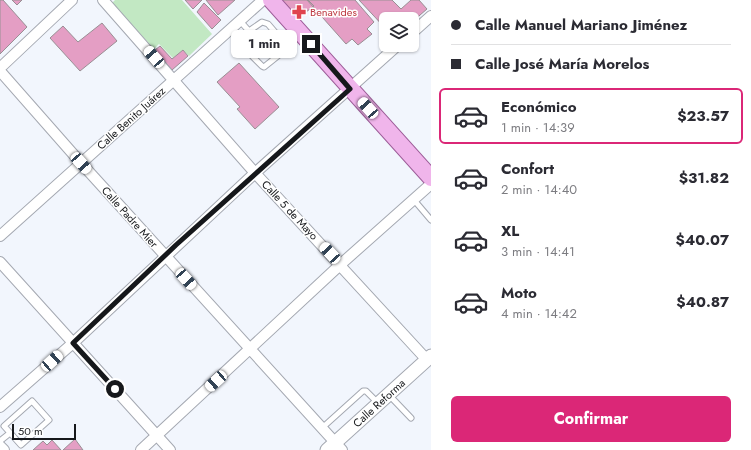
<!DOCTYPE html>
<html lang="es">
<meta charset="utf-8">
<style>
body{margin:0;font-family:Jost,sans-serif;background:#f2f2f3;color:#2b2b33;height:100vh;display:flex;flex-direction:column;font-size:15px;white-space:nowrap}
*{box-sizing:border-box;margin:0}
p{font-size:13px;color:#7c7c81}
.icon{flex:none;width:22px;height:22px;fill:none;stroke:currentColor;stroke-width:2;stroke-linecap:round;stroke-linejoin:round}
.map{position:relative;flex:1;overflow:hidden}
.details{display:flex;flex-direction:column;background:#fff;width:320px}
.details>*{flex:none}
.top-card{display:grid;align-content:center;height:88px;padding:0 20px;background:#fff}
.buttons{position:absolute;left:379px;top:12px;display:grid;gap:8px}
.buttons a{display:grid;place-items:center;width:40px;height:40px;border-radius:6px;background:#fff;box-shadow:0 1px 3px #0004;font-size:20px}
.scale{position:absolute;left:12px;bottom:10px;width:64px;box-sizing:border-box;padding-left:4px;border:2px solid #16181b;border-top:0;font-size:11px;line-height:14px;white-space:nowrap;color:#16181b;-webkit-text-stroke:3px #fff;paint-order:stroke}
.end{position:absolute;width:18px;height:18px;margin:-9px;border:5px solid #16181b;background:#fff;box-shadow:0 0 0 2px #fff}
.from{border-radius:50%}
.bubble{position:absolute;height:28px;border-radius:6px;background:#fff;box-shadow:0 1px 3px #0004;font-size:13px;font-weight:700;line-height:28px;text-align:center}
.car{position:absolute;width:12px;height:24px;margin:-12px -6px;border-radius:5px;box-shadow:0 0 3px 1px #0007;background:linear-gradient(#fff 24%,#345 0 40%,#fff 0 76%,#345 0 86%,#fff 0)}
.top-card b{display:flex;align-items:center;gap:14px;height:38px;font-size:15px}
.top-card b+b{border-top:1px solid #e1e1e2}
.top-card i{width:10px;height:10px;background:#2b2b33}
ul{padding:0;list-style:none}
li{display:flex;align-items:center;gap:12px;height:56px;margin:0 8px 6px;padding:0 12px;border:2px solid transparent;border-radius:6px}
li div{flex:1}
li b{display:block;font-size:15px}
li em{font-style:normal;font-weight:700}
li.on{border-color:#db2777}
li>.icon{width:36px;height:36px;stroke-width:1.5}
.cta{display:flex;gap:8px;margin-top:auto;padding:8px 20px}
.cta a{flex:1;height:46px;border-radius:6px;background:#db2777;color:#fff;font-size:16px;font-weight:700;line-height:46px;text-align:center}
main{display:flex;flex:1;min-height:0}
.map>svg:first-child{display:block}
</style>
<main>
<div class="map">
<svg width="431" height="450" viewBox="0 0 431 450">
<rect width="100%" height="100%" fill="#f2f6fd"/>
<path fill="#c2e8c3" d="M 115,0 L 182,0 L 212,34 L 189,56 L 183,50 L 173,58 L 159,44 L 154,49 L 112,3 Z"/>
<path fill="#e49ec4" stroke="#998f94" d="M 0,0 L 3,0 L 27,27 L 0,54 Z
M 12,0 L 22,0 L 17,5 Z
M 185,0 L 202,0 L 193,9 Z
M 206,0 L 235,0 L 218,15 Z
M 282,0 L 308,0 L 314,6 L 298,18 Z
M 307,0 L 355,0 L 374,22 L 367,29 L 372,34 L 358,45 L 352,39 L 346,44 Z
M 359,0 L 392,0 L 401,9 L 411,0 L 419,0 L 427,9 L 412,22 L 412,19 L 386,19 L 386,29 Z
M 204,3 L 221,20 L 212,29 L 197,12 Z
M 102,23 L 117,41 L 80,71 L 50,38 L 63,26 L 78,42 Z
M 160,46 L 172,59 L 183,50 L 188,56 L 172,70 L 155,50 Z
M 239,63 L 279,107 L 255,129 L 237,109 L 240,107 L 217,82 Z
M 75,439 L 83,450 L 63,450 Z
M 52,440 L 61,450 L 33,450 L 43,441 L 47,445 Z"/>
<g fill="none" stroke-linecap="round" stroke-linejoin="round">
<defs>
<path id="service" d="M 240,21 L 249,31
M 262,22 L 268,24 L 286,45 L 284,51 L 264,67 L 262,66 L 243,47 L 241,42 L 249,31 Z
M 414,200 L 431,220
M 389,395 L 411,418
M 32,401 L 49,420 L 21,445 L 4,426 Z
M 322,428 L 363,391 L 366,391 L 378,403
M 0,441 L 10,433"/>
<path id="minor" d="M 103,0 L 255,173 L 427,360
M 412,33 L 431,16
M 0,68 L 72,0
M 0,71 L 81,163 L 342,450
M 0,236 L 263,0
M 0,262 L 170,450
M 0,407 L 73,343 L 255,173 L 398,45
M 0,446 L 4,450
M 141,450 L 341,264 L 431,184"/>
<path id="tertiary" d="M 327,450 L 431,356"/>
<path id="primary" d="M 271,0 L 431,178"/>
</defs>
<use href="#service" stroke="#a4a8b1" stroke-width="7"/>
<use href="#minor" stroke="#a4a8b1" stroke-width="12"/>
<use href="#tertiary" stroke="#a4a8b1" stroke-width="15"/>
<use href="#primary" stroke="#9d5e99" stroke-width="18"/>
<use href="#service" stroke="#fff" stroke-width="5"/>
<use href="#minor" stroke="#fff" stroke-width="10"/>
<use href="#tertiary" stroke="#fff" stroke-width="13"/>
<use href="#primary" stroke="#f0b5eb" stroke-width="16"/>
</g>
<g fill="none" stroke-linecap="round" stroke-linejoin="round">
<path stroke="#16181b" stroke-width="5" d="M 115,389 L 73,343 L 176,245 L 350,89 L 311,44"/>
</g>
<defs>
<symbol id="pharmacy-bare" viewBox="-9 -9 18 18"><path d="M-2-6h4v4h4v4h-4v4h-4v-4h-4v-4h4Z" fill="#e0444e" stroke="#fff" stroke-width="2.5" paint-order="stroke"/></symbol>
</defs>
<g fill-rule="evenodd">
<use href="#pharmacy-bare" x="289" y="2" width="20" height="20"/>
</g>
<g text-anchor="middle" stroke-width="3" stroke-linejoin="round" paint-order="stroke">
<g font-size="11" fill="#be3a42" stroke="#fff" text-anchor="start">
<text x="310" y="16">Benavides</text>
</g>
<g font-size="11" fill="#16181b" stroke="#fff">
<text transform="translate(131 118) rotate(-42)" y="4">Calle Benito Juárez</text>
<text transform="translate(290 210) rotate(47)" y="4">Calle 5 de Mayo</text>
<text transform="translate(130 217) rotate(48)" y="4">Calle Padre Mier</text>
<text transform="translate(379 403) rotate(-42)" y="4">Calle Reforma</text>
</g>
</g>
</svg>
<div class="buttons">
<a><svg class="icon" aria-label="layers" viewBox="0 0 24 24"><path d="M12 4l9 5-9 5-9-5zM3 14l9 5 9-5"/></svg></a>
</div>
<div class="scale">50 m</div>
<i class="end from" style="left:115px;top:389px"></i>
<i class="end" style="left:311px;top:44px"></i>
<div class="bubble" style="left:231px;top:30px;width:66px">1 min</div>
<i class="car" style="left:154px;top:57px;rotate:319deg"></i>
<i class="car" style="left:368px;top:108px;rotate:318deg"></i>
<i class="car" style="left:81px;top:163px;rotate:138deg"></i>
<i class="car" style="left:330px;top:253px;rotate:317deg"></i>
<i class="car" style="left:186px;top:279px;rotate:138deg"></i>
<i class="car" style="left:52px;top:361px;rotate:48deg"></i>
<i class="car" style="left:216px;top:381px;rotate:228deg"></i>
</div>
<section class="details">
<div class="top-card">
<b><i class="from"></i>Calle Manuel Mariano Jiménez</b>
<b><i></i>Calle José María Morelos</b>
</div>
<ul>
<li class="on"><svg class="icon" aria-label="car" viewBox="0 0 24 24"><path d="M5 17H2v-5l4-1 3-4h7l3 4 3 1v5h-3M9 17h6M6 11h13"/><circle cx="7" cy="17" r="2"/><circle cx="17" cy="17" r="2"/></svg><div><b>Económico</b><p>1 min · 14:39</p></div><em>$23.57</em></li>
<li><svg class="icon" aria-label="car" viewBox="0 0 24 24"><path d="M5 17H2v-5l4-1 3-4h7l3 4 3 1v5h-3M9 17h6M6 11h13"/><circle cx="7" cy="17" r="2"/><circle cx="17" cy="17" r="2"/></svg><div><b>Confort</b><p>2 min · 14:40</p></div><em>$31.82</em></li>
<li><svg class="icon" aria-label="car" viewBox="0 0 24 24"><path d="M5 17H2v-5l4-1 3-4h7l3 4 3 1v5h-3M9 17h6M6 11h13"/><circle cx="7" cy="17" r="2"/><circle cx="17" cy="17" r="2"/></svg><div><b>XL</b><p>3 min · 14:41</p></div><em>$40.07</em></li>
<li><svg class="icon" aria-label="car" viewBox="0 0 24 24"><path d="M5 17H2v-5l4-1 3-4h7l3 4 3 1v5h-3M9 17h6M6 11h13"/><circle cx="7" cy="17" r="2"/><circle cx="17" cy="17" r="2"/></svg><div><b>Moto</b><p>4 min · 14:42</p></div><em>$40.87</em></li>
</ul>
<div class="cta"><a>Confirmar</a></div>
</section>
</main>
